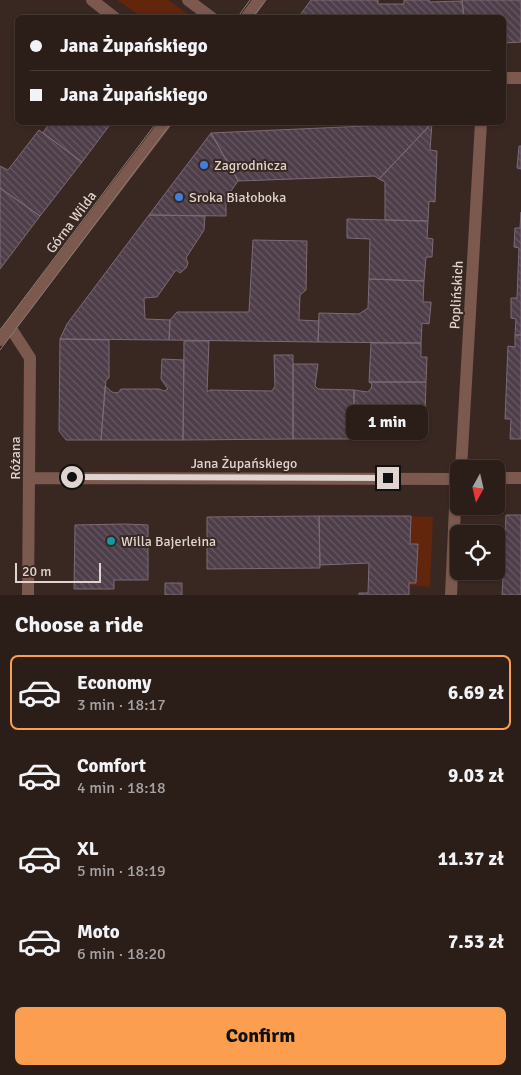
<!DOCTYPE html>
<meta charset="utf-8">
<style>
body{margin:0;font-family:Signika,sans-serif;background:#332722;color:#f1f3f6;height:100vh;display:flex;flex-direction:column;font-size:19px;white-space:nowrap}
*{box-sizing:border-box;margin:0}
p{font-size:16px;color:#a6a2a2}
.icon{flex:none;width:28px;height:28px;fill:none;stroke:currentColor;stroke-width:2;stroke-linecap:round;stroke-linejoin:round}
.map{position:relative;height:595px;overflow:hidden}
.details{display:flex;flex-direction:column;background:#2b1e19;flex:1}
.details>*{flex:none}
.top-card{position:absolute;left:15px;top:15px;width:491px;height:110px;border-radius:8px;box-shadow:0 1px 4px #0004,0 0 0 1px #473c38;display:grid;align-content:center;height:110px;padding:0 15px;background:#2b1e19}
.needle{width:32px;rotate:188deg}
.tools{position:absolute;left:450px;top:460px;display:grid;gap:10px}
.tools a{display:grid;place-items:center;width:55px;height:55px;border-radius:8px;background:#2b1e19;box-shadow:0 1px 4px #0004,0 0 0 1px #473c38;font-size:25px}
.scale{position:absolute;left:15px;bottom:12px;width:86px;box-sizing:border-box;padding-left:5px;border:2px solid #dfd4cf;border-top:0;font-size:14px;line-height:18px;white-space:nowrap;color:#dfd4cf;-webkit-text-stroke:4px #392821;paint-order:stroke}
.end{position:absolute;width:22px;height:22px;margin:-11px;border:6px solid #dfd4cf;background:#111;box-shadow:0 0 0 2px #111}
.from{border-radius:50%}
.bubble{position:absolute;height:35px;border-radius:8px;background:#2b1e19;box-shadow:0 1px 4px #0004,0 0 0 1px #473c38;font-size:16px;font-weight:700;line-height:35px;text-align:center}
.top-card b{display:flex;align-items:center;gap:18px;height:48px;font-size:19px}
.top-card b+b{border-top:1px solid #473c38}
.top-card i{width:12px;height:12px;background:#f1f3f6}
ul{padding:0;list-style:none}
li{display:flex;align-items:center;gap:15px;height:75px;margin:0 10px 8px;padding:0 5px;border:2px solid transparent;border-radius:8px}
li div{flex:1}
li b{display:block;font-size:19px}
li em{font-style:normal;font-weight:700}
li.on{border-color:#fb9e50}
li>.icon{width:45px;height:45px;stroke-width:1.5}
h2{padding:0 15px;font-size:22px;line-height:60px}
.button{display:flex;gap:10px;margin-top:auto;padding:10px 15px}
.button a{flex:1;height:58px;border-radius:8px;background:#fb9e50;color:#111;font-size:20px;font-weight:700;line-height:58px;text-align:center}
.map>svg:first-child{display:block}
</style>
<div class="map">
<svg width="521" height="595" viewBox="0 0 521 595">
<defs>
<pattern id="building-back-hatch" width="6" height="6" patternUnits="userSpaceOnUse" patternTransform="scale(1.25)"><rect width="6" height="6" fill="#4e3e49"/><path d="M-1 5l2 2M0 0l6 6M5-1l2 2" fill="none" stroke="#675962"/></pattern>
</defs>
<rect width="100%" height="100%" fill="#392821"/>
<path fill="#61260b" d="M 117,0 L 168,0 L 192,17 L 142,17 Z
M 411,516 L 433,517 L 430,587 L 409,585 L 409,583 L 416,583 L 418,545 L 410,544 Z"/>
<path fill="url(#building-back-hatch)" stroke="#7c6a76" d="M 311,0 L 378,0 L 378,4 L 404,4 L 404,0 L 429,0 L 429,2 L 462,1 L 464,18 L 298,18 Z
M 521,0 L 521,42 L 504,43 L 504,18 L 464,18 L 462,0 Z
M 50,122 L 112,122 L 82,162 L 43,133 Z
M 432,123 L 430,150 L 437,151 L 435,202 L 429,201 L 428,221 L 385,220 L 385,182 L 379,179 Z
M 432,123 L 379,179 L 375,176 L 238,181 L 211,133 Z
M 39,130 L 82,162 L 40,216 L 0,188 L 0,166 L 8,170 Z
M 211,133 L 238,181 L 226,198 L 226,216 L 149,215 Z
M 519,146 L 521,146 L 521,169 L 517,168 Z
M 0,188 L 40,216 L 0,269 Z
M 521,212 L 521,335 L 515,335 L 516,319 L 511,318 L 511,298 L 517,298 L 519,248 L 514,247 L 515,228 L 520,228 Z
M 149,215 L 205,216 L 204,230 L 186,258 L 188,263 L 186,268 L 180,273 L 176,270 L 157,297 L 144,298 L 145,319 L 170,320 L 169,340 L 60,339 L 67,324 Z
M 347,219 L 428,221 L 427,238 L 433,239 L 432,257 L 426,257 L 424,281 L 369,279 L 370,239 L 347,238 Z
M 253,240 L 307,241 L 306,290 L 300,295 L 299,320 L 319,321 L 318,342 L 169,340 L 170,320 L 177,312 L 249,312 Z
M 369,279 L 424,281 L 423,302 L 431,302 L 431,304 L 429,324 L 422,323 L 421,343 L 318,342 L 319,313 L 359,314 L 368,308 Z
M 515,335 L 521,335 L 521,439 L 510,439 L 511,419 L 505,419 L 508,346 L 515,347 Z
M 60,339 L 109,340 L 109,378 L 106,380 L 101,440 L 66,440 L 59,431 Z
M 184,341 L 209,341 L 207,392 L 210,390 L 272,391 L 275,386 L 274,355 L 293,355 L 293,439 L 183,440 Z
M 371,343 L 421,343 L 421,357 L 427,357 L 426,382 L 369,382 Z
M 162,359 L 184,360 L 183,440 L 101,440 L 105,386 L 112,392 L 118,393 L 121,389 L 159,389 L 164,391 L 168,389 L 161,379 Z
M 293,364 L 318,364 L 315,386 L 318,389 L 354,390 L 354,439 L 293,439 Z
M 369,382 L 426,382 L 425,416 L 418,416 L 417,429 L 407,440 L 354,439 L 354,390 L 367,392 L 371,389 L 372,384 Z
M 521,515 L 521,595 L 502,595 L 504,560 L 498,559 L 500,536 L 505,537 L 506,515 Z
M 319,516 L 411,516 L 410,544 L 418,544 L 416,583 L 409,583 L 409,595 L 359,595 L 359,593 L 368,593 L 369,563 L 320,565 Z
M 319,516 L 320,568 L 207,569 L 207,517 Z
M 125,524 L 148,525 L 148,580 L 114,580 L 114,589 L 74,589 L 75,525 Z
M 165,583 L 182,583 L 182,595 L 165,595 Z"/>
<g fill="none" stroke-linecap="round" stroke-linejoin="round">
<path stroke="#7b594f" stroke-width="12" d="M 92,0 L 115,18
M 188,0 L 212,18
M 246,18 L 259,0
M 504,78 L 521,78
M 10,327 L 30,358 L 28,595
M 0,340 L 166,122
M 461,469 L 481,122
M 29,478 L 459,479
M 496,478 L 521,478
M 451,595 L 455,507 L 459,497"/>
<path stroke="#8a7c75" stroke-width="1" d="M 237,18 L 250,0
M 252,18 L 266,0
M 0,330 L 157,122
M 0,350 L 172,122"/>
</g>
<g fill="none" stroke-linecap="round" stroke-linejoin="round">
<path stroke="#dfd4cf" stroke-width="6" d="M 72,477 L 388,478"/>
</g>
<g fill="#3f7fe0" stroke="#392821" stroke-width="2">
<circle cx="204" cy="165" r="5"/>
<circle cx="179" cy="197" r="5"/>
</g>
<circle fill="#0f9aa8" stroke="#392821" stroke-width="2" cx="111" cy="541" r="5"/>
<g text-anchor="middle" stroke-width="4" stroke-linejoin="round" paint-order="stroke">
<g font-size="14" fill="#dfd4cf" stroke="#392821" text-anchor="start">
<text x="214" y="170">Zagrodnicza</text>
<text x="189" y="202">Sroka Białoboka</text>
<text x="121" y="546">Willa Bajerleina</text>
</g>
<g font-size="14" fill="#dfd4cf" stroke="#392821">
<text transform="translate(71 222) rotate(-53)" y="5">Górna Wilda</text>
<text transform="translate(456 295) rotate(-87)" y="5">Poplińskich</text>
<text transform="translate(15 458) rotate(-90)" y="5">Różana</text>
<text x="244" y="468">Jana Żupańskiego</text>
</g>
</g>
</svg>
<div class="tools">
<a><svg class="needle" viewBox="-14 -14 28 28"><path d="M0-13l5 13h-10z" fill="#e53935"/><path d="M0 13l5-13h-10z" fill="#a6a2a2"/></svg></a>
<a><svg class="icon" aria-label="locate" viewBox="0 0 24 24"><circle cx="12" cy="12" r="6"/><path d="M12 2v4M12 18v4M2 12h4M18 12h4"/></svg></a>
</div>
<div class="scale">20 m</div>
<i class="end from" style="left:72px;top:477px"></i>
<i class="end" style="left:388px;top:478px"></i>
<div class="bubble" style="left:346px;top:405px;width:82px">1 min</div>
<div class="top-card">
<b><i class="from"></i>Jana Żupańskiego</b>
<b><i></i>Jana Żupańskiego</b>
</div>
</div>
<section class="details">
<h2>Choose a ride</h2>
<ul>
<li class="on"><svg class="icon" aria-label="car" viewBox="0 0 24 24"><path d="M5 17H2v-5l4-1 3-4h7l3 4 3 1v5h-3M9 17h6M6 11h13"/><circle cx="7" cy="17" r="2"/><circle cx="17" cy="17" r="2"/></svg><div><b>Economy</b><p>3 min · 18:17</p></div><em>6.69 zł</em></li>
<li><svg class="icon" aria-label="car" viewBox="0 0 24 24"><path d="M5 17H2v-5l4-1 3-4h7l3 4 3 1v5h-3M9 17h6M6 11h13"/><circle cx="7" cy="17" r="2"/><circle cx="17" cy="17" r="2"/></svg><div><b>Comfort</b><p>4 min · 18:18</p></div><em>9.03 zł</em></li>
<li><svg class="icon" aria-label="car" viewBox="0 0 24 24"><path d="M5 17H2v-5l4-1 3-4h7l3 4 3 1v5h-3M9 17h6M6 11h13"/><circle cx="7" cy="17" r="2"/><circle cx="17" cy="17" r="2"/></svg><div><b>XL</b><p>5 min · 18:19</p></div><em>11.37 zł</em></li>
<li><svg class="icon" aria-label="car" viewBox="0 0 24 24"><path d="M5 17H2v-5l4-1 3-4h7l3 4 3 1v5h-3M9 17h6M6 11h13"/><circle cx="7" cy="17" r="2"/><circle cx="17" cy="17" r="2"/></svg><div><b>Moto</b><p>6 min · 18:20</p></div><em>7.53 zł</em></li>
</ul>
<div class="button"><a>Confirm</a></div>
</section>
